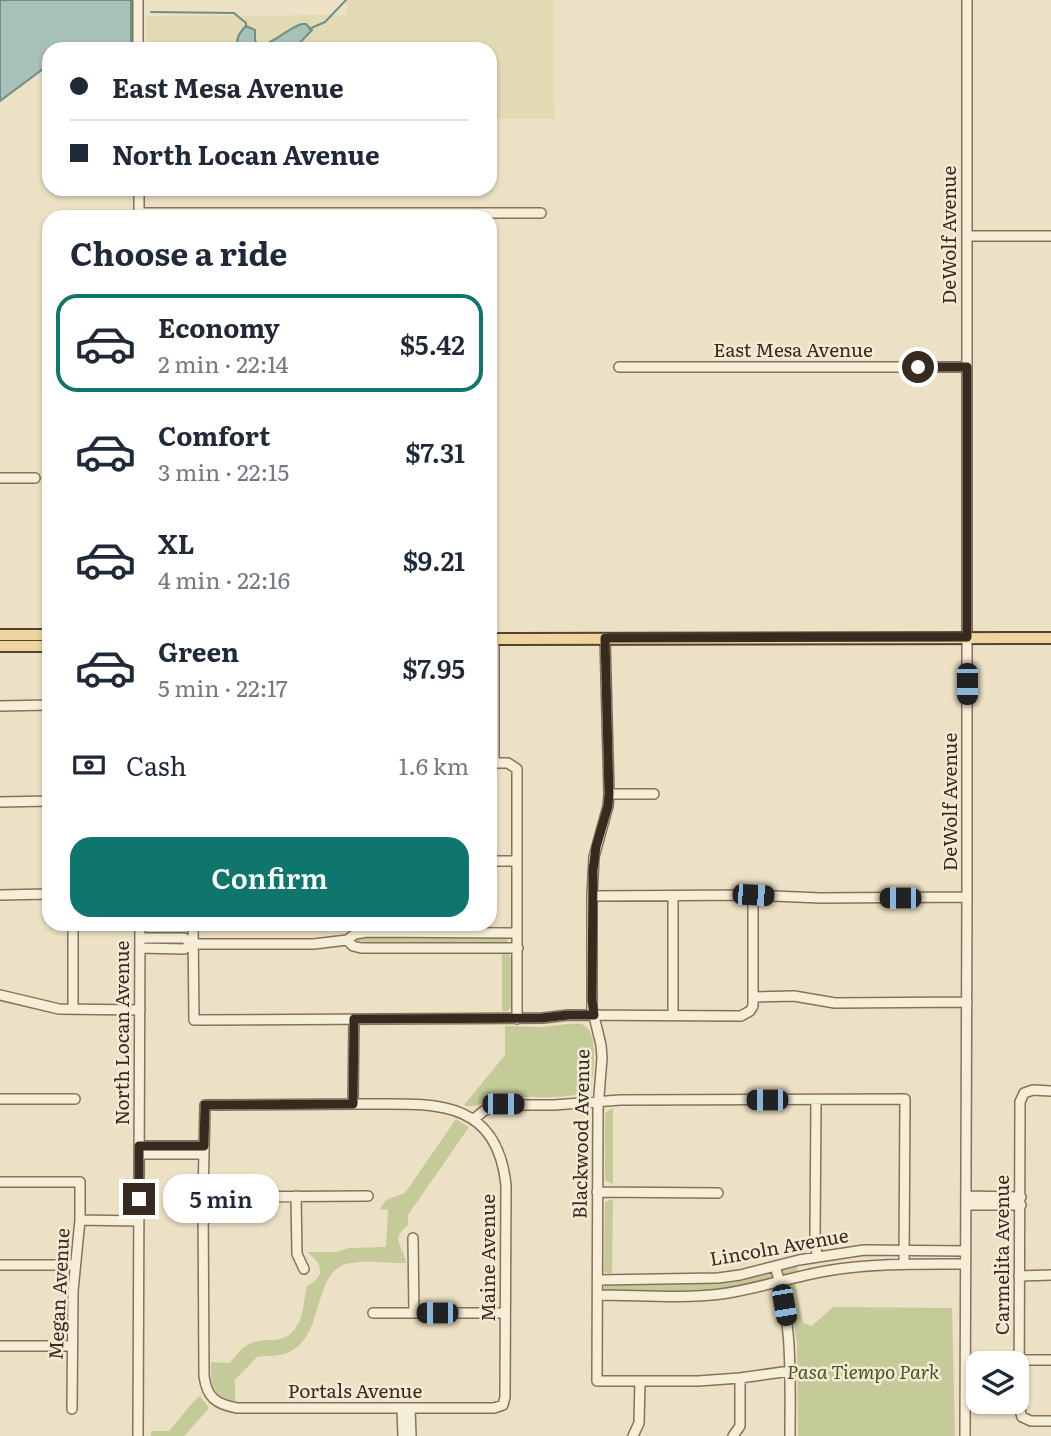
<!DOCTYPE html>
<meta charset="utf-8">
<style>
body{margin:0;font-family:Literata,serif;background:#f2f2f3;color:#1f2937;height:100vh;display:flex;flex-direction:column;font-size:26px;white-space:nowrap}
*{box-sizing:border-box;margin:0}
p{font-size:23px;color:#747a83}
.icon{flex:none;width:38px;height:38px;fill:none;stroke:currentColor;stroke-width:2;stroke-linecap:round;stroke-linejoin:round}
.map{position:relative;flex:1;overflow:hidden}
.details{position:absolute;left:42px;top:210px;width:455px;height:721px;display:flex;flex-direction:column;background:#fff;border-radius:21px;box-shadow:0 2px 5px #0004}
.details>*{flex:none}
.hud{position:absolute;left:42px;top:42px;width:455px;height:154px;border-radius:21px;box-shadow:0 2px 5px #0004;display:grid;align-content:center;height:154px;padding:0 28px;background:#fff}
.fabs{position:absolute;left:966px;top:1351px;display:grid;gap:14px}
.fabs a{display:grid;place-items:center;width:63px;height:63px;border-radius:14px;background:#fff;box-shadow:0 2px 5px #0004;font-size:35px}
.end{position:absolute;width:32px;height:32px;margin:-16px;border:9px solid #372b1f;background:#fff;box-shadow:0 0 0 4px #fff}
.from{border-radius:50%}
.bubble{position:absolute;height:49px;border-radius:21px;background:#fff;box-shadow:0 2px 5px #0004;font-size:23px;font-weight:600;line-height:49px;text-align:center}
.car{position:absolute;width:21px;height:42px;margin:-21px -10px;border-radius:9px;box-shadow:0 0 5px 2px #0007;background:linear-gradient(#222 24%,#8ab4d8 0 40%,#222 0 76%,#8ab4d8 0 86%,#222 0)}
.hud b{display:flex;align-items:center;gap:24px;height:66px;font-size:26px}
.hud b+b{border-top:2px solid #e0e1e3}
.hud i{width:18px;height:18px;background:#1f2937}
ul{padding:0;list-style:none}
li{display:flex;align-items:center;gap:21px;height:98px;margin:0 14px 10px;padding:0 14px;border:4px solid transparent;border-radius:21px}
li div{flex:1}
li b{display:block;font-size:26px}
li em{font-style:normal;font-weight:600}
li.selected{border-color:#0f766e}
li>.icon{width:63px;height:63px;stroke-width:1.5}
h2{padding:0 28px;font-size:32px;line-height:84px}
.pay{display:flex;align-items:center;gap:18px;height:77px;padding:0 28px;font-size:26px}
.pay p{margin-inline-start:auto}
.button{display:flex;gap:14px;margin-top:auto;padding:14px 28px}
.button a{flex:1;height:80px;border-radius:21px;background:#0f766e;color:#fff;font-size:28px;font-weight:600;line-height:80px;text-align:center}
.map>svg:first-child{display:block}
</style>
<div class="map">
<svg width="1051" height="1436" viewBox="0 0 1051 1436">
<rect width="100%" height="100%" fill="#ece0c5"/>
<path fill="#e2dab3" d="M 347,0 L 553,0 L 554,119 L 490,119 L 490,49 L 147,49 L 147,16 L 347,15 Z"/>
<path fill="#c5ca99" d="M 362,936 L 506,936 L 508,941 L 503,944 L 371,944 L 355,940 Z
M 502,952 L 509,954 L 511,958 L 511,1008 L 507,1011 L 502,1011 Z
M 568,1024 C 573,1024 580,1022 585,1026 C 599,1035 593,1075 591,1089 C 575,1101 523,1096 502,1097 C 487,1098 477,1110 464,1105 L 505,1055 L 505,1026 L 542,1027 Z
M 613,1108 L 613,1184 L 605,1180 L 605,1113 Z
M 456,1119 L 469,1127 L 408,1215 L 408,1225 C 389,1240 404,1246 406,1263 C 389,1263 368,1260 351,1263 C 310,1269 327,1335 289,1352 C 279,1357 268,1355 257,1357 L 235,1380 L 235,1401 C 212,1398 210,1382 211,1362 L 230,1363 C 237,1354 243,1345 255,1342 C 272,1337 286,1346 298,1324 C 304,1313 304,1297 307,1286 C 328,1275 321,1263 307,1252 L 337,1252 L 349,1248 L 386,1247 L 388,1210 L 380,1209 L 386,1200 L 405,1193 Z
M 613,1199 L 612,1274 L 604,1272 L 605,1202 Z
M 793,1265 L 798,1268 L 797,1273 C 777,1275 758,1284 738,1287 C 696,1293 653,1292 611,1292 L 604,1290 L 606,1283 L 692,1283 L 718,1282 L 762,1274 Z
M 795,1282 L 803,1323 L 812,1326 L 833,1307 L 952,1308 L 955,1436 L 798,1436 L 797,1343 L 788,1288 L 792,1283 Z
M 200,1396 L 209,1408 L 184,1436 L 151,1436 L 151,1431 L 169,1431 L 195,1400 Z"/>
<path fill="#a7c0b8" stroke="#6e8e86" stroke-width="2" d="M 0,0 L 131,0 L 131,49 L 49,49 L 49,69 L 43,69 L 0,101 Z
M 302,24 L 306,24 L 312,30 L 294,49 L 237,49 C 236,38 239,33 246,26 L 255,30 L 255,41 L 259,45 C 273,45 287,28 302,24 Z"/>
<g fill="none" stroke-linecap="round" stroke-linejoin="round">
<path stroke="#6e8e86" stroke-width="2" d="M 151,12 L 234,13 L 246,23 L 246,27
M 309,29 L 325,22 L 346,0"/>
<defs>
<path id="minor" d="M 138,0 L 138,49
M 139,189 L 139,217
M 139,213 L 541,213
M 967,236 L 1051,236
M 619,367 L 967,367
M 0,478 L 35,478
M 605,638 L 609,794 L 608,806 L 594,857 L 592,896 L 592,1008 L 601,1045 L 602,1058 L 598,1108 L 597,1381 L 698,1381 L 740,1378 L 790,1371
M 0,706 L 49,705
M 490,763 L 508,763 L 517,769 L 517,1019
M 494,763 L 494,639
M 609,794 L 654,794
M 0,802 L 49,801
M 490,861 L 517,861
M 0,895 L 49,894
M 592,896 L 753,895 L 820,898 L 967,897
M 673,896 L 673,1015
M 193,924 L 194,1020 L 543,1018 L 568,1015 L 741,1016 L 750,1011 L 753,1006 L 753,895
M 140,938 L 184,938 L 193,944
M 347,940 L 353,946 L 361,948 L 518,948
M 140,948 L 184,949 L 193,944 L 314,944 L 347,940 L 355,934 L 367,932 L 517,933
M 0,995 L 59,1009 L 140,1010
M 753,997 L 794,996 L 835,1003 L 967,1002
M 73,1009 L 73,924
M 1051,1091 L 1033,1090 L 1024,1093 L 1020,1102 L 1019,1407 L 1022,1417 L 1031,1421 L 1051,1421
M 0,1099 L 75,1099
M 816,1100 L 815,1237 L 817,1257
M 353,1104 C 424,1105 496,1092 506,1185 L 505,1397 L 503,1405 L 494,1408 L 237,1408 C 216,1404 207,1398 204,1376 L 203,1197 L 205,1105 Z
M 353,1104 L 354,1019
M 474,1119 L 485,1110 L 503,1105 L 554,1105 L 620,1100 L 905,1099 L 904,1264
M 139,1146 L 204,1146
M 139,1154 L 204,1154
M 0,1182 L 80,1182 L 80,1220 L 73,1291 L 72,1409
M 597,1192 L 718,1193
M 296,1196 L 297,1254 L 304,1269
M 966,1196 L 1021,1197
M 203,1197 L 368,1196
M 966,1205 L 1021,1205
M 80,1220 L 138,1221
M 413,1238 L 414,1313
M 0,1265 L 75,1265
M 775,1266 C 793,1321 790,1379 790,1436
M 1019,1276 L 1051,1275
M 598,1280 L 718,1278 L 740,1275 L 799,1260 L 864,1250 L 966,1251
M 598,1295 C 639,1295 681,1299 721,1294 C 757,1289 791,1277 826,1271 C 872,1263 919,1264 966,1264
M 373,1313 L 505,1313
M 0,1346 L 72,1346
M 1019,1360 L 1051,1360
M 402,1408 L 403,1436
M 410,1408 L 411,1436
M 138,1436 L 140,924
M 633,1436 L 639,1423 L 640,1381
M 733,1436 L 740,1426 L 740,1378
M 965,1436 L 967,897 L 967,0"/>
<path id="major" d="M 0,635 L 49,635
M 490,639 L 1051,638
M 0,646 L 49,646"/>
</defs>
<use href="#minor" stroke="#87725c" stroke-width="12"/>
<use href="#major" stroke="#554130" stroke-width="14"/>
<use href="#minor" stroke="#f7eed8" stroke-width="9"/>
<use href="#major" stroke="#eed49f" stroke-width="10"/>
</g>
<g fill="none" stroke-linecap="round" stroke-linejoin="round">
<path stroke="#372b1f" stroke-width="9" d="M 139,1199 L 139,1146 L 204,1146 L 205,1105 L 353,1104 L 354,1019 L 542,1018 L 568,1015 L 594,1015 L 592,1000 L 593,870 L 596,847 L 608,806 L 609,794 L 605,638 L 967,637 L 967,367 L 918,367"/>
</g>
<g text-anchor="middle" stroke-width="5" stroke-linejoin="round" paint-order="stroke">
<g font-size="19" fill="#372b1f" stroke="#f4ebd4">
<text transform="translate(949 235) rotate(-90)" y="7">DeWolf Avenue</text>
<text x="793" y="357">East Mesa Avenue</text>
<text transform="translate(950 802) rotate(-90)" y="7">DeWolf Avenue</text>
<text transform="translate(122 1033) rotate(-90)" y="7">North Locan Avenue</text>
<text transform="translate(581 1134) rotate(-89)" y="7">Blackwood Avenue</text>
<text transform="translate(779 1247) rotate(-10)" y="7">Lincoln Avenue</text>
<text transform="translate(1002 1255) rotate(-90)" y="7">Carmelita Avenue</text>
<text transform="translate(488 1258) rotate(-90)" y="7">Maine Avenue</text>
<text transform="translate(59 1294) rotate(-87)" y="7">Megan Avenue</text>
<text x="355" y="1398">Portals Avenue</text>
</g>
<g font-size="19" font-style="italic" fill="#485327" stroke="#f4ebd4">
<text x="863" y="1379">Pasa Tiempo Park</text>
</g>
</g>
</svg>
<div class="fabs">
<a><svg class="icon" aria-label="layers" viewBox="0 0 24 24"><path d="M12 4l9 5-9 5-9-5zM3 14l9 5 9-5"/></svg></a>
</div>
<i class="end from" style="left:918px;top:367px"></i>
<i class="end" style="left:139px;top:1199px"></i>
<div class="bubble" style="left:163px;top:1174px;width:116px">5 min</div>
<i class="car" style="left:967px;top:684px;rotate:180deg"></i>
<i class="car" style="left:753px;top:895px;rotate:93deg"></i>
<i class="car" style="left:900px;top:898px;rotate:270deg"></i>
<i class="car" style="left:767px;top:1100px;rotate:270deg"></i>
<i class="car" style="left:503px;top:1104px;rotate:90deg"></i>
<i class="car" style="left:784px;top:1305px;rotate:170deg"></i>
<i class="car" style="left:437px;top:1313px;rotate:270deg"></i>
<div class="hud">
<b><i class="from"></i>East Mesa Avenue</b>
<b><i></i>North Locan Avenue</b>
</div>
<section class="details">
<h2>Choose a ride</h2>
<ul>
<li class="selected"><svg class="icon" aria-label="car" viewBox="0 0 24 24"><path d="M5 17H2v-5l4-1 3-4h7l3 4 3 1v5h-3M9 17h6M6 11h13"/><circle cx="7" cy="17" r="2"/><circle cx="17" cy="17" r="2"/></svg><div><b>Economy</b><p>2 min · 22:14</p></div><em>$5.42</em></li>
<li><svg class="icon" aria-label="car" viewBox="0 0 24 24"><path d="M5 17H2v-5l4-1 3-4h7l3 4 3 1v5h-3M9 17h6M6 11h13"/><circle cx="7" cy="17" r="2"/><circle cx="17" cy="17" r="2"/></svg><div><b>Comfort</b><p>3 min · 22:15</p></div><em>$7.31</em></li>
<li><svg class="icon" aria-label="car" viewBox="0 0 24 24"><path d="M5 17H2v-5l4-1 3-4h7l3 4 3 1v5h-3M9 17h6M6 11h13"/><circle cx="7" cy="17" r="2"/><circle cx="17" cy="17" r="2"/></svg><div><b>XL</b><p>4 min · 22:16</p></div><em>$9.21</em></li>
<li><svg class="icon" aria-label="car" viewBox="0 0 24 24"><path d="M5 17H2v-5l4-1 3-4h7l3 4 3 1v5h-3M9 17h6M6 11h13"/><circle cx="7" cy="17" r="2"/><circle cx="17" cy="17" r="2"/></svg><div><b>Green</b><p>5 min · 22:17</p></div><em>$7.95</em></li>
</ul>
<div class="pay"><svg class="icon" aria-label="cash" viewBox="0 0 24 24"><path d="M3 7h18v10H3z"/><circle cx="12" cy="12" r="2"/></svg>Cash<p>1.6 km</p></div>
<div class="button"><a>Confirm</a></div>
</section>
</div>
